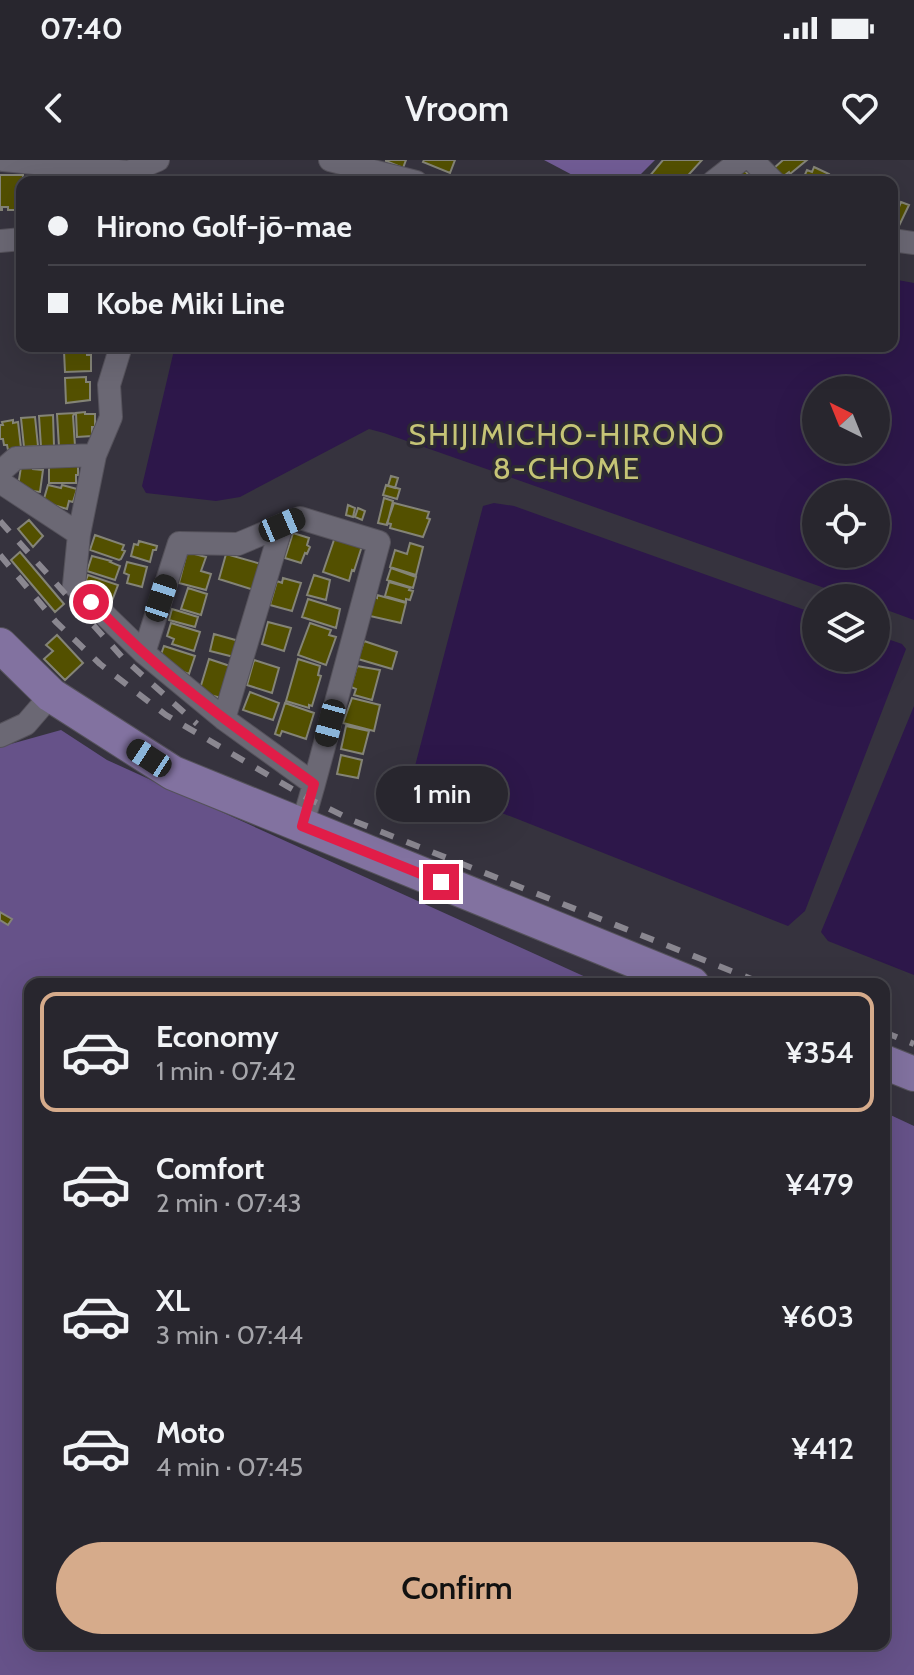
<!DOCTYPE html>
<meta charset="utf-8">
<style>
body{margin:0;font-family:Cabin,sans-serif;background:#34323a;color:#f1f3f6;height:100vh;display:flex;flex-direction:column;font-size:30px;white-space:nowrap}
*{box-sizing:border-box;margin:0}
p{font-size:26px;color:#a5a5aa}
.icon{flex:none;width:44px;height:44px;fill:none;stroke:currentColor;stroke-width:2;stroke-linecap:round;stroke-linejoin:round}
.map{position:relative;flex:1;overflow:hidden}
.details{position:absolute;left:24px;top:818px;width:866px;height:672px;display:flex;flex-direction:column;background:#28262e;border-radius:16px;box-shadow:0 8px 32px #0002,0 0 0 2px #44434a}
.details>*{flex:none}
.top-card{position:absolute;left:16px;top:16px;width:882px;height:176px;border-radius:16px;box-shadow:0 8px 32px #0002,0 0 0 2px #44434a;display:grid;align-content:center;height:176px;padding:0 32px;background:#28262e}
.needle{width:52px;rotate:317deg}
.fabs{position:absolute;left:802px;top:216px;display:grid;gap:16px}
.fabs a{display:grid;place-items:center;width:88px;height:88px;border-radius:50%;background:#28262e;box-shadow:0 8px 32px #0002,0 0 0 2px #44434a;font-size:40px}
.end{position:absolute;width:36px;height:36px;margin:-18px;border:10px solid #e11d48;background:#fff;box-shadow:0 0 0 4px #fff}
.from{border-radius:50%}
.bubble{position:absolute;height:56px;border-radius:28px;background:#28262e;box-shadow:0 8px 32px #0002,0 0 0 2px #44434a;font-size:26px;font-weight:600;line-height:56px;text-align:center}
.car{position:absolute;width:24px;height:48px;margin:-24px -12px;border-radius:10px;box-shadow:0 0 6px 2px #0007;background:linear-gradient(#222 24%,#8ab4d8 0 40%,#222 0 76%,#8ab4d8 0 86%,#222 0)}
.top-card b{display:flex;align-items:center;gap:28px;height:76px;font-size:30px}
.top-card b+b{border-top:2px solid #44434a}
.top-card i{width:20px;height:20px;background:#f1f3f6}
ul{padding:14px 0 0;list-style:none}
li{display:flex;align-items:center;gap:24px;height:120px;margin:0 16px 12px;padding:0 16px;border:4px solid transparent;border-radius:16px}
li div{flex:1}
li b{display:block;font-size:30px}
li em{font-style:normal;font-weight:600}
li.selected{border-color:#d6ab8b}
li>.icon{width:72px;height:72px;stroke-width:1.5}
.button{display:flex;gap:16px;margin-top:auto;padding:16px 32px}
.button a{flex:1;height:92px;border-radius:48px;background:#d6ab8b;color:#111;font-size:32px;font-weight:600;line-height:92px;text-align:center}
.status{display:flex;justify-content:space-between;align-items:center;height:56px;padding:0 40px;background:#28262e;direction:ltr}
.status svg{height:22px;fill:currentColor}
header{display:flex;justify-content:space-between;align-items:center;height:104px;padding:0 32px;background:#28262e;font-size:36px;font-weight:600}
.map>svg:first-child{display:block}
</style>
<div class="status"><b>07:40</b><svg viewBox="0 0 49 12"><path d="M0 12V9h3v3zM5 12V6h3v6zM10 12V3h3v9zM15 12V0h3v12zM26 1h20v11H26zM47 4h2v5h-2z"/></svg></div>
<header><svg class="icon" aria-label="back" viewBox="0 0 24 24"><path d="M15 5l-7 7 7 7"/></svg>Vroom<svg class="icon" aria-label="heart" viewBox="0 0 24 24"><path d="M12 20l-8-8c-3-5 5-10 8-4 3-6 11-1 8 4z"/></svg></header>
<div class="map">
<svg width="914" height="1515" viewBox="0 0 914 1515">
<rect width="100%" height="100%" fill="#36333e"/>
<path fill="#665289" d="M 61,570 L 107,600 L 601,824 L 30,824 L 30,1484 L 884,1484 L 884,952 L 914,966 L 914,1515 L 0,1515 L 0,587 Z"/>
<path fill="#715c95" d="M 544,0 L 655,0 L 641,14 L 580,19 Z"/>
<path fill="#2d174a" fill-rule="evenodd" d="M 892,119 L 914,123 L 914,460 L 876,446 L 876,438 L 853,438 L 384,273 L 369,269 L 240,337 L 216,341 L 146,333 L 142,326 L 175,186 L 892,186 ZM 816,230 L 876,230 L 876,290 L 816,290 ZM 816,334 L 876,334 L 876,394 L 816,394 Z
M 494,343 L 514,346 L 816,454 L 816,498 L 876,498 L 876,475 L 902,484 L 906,489 L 805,751 L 788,766 L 421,621 L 415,606 L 483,346 Z
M 914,546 L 914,815 L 828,781 L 821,772 Z"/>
<path fill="#535000" stroke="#848477" stroke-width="2" d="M 386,0 L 406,0 L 403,8 L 386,1 Z
M 424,0 L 455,0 L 450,13 L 423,2 Z
M 663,0 L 702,0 L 682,22 L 653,22 L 648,18 Z
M 783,0 L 807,0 L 790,14 L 789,12 L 780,19 L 773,9 Z
M 814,7 L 829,14 L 826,22 L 799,22 L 801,18 L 803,19 L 807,10 L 812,12 Z
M 743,8 L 750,17 L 745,22 L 722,22 Z
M 0,15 L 23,15 L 22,46 L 17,46 L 17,50 L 8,50 L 8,47 L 2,47 L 2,50 L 0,50 Z
M 454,16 L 467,19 L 466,22 L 453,22 Z
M 901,42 L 909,45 L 896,72 L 892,74 L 892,43 L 899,47 Z
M 64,191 L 87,191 L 87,195 L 91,195 L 91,211 L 65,212 Z
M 86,217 L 86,222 L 90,222 L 90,240 L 66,243 L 65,218 Z
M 85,252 L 85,254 L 95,254 L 95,267 L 92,267 L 92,276 L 77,277 L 76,253 Z
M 75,253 L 73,256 L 75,286 L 59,287 L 57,254 Z
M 53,255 L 54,286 L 41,287 L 39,256 Z
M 35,257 L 38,286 L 24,287 L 21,258 Z
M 13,260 L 13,263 L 18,262 L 21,288 L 8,290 L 7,285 L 4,285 L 3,279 L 0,279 L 0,265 L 3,265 L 2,262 Z
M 78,303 L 78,315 L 76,315 L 76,323 L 49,323 L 49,304 Z
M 21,307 L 33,307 L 33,309 L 43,310 L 40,332 L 24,330 L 18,326 Z
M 391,316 L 398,318 L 395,328 L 388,326 Z
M 48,325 L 61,328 L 62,325 L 77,329 L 73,342 L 69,341 L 67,349 L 43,342 Z
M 386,325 L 400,329 L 397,339 L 383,335 Z
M 384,338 L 393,341 L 387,365 L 378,363 Z
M 394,343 L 429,352 L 427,358 L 430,359 L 423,377 L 390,368 L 391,364 L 387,363 Z
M 348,345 L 355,348 L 353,357 L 346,355 Z
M 358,348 L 365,351 L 362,360 L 355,357 Z
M 29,360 L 43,376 L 33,387 L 18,369 Z
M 293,373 L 309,378 L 307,385 L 310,387 L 307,394 L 305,393 L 301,403 L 285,398 Z
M 95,375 L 124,385 L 122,390 L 125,391 L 121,399 L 119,400 L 90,390 Z
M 335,377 L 362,386 L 354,411 L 352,410 L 349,421 L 323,412 Z
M 139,381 L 157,386 L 156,390 L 153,390 L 150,402 L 131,396 L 134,384 L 138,385 Z
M 410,383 L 423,387 L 416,415 L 390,407 L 395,390 L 407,394 Z
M 20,392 L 64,444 L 55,452 L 11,400 Z
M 187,392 L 206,397 L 201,411 L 211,414 L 206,430 L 179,423 Z
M 226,394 L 261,404 L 254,430 L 219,419 Z
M 92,396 L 111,401 L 110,402 L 120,406 L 115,420 L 87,411 Z
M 127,402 L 147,407 L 142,427 L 127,423 L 129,415 L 124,413 Z
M 391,408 L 416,417 L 413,428 L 387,420 Z
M 88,415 L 118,425 L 110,446 L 92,435 L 94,428 L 84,425 Z
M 314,415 L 330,420 L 326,440 L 307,435 Z
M 283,418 L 301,423 L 292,451 L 270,445 L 277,421 L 282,423 Z
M 389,422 L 410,428 L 409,430 L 413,431 L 410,440 L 406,439 L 406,442 L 385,436 Z
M 188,428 L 207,434 L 201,455 L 181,449 Z
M 377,435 L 406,443 L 401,463 L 370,456 L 373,436 L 377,438 Z
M 308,439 L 340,449 L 336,468 L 302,457 Z
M 172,449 L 198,457 L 195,467 L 169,460 Z
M 268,462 L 291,468 L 284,491 L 262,484 Z
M 171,463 L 200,472 L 194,491 L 172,484 L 174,479 L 167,476 Z
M 310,463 L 331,470 L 329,475 L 336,477 L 326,505 L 298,495 Z
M 214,474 L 239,481 L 234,497 L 210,491 Z
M 57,475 L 83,503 L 65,520 L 44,499 L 53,491 L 46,485 Z
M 364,481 L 397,492 L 392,509 L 358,499 Z
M 164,486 L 195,496 L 189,514 L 175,509 L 159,500 Z
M 209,499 L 230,506 L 221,538 L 199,532 Z
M 298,499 L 320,506 L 318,515 L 321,516 L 312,546 L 309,545 L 309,548 L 286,541 Z
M 254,500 L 279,508 L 272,533 L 247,525 Z
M 357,506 L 380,510 L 372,540 L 354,535 L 356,529 L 351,527 Z
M 250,532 L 279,543 L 273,560 L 243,550 Z
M 352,538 L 380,545 L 374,571 L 343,563 Z
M 285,543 L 314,553 L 306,579 L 282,571 L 280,576 L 275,574 Z
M 346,566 L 369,571 L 363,594 L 341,589 Z
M 341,595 L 362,600 L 358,618 L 337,614 Z
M 0,752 L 12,759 L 8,765 L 0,760 Z"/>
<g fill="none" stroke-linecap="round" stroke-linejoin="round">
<defs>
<path id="minor" d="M 3,0 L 129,12 L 158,0
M 330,0 L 416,22
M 752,0 L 774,22
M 713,22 L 741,0
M 892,80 L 914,83
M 0,81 L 22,79
M 121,186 L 109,225 L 111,257 L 95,295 L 79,374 L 74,425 L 144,493 L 224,559 L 314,624 L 302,666
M 0,312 L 16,298 L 95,295
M 0,322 L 79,374
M 144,493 L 179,383 L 238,384 L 300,358 L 379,382 L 314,624
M 224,559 L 282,365
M 0,576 L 26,564 L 51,535"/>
<path id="primary" d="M 0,485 L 51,535 L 173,613 L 692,824
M 884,902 L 914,914"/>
</defs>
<use href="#minor" stroke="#55525b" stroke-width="24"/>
<use href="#primary" stroke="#55525b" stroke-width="36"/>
<use href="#minor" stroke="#6b6874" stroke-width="22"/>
<use href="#primary" stroke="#8272a0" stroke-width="34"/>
<path stroke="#8a8790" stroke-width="6" stroke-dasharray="14 14" stroke-linecap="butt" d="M 0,361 L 122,497 L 197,564
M 0,395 L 56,462 L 100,504 L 166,555 L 309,639 L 354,661 L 764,824
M 884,872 L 914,884"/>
</g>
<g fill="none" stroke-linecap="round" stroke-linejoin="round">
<path stroke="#e11d48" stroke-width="10" d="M 91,442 C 109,459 126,477 144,493 C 197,541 256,582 314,624 L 302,666 L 441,722"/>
</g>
<g text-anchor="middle" stroke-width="7" stroke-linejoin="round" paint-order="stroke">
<g font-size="30" letter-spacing="2" fill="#c5c476" stroke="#2c2933">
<text x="567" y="285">SHIJIMICHO-HIRONO<tspan x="567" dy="34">8-CHOME</tspan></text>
</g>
</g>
</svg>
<div class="fabs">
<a><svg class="needle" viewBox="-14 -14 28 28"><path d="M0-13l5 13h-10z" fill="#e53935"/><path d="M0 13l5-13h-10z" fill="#a5a5aa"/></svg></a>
<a><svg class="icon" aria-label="locate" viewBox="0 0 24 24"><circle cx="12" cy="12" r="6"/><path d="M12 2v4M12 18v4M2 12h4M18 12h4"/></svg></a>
<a><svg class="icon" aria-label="layers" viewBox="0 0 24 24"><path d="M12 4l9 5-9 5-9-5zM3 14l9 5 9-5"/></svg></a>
</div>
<i class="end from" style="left:91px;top:442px"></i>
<i class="end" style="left:441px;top:722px"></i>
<div class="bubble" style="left:376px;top:606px;width:132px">1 min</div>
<i class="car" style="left:282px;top:365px;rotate:67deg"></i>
<i class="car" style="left:161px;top:438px;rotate:18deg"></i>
<i class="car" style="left:330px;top:563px;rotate:195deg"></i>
<i class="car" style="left:149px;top:598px;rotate:303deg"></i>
<div class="top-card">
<b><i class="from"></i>Hirono Golf-jō-mae</b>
<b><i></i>Kobe Miki Line</b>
</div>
<section class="details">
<ul>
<li class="selected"><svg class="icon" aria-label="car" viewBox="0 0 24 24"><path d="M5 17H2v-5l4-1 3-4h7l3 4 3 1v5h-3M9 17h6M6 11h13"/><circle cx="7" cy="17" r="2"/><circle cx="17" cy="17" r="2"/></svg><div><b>Economy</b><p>1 min · 07:42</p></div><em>¥354</em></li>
<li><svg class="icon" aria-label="car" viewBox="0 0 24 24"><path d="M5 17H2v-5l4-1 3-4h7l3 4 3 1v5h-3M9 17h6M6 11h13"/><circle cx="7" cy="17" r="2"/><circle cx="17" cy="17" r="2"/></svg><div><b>Comfort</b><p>2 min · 07:43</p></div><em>¥479</em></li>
<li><svg class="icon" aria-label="car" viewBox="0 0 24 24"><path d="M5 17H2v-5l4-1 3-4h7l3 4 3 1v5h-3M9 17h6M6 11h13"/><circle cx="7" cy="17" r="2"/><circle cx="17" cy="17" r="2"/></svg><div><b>XL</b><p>3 min · 07:44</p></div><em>¥603</em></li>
<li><svg class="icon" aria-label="car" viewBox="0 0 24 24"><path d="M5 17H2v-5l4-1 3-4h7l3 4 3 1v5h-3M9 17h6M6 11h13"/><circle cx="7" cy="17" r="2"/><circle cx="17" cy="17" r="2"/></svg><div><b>Moto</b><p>4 min · 07:45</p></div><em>¥412</em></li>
</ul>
<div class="button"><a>Confirm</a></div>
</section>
</div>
